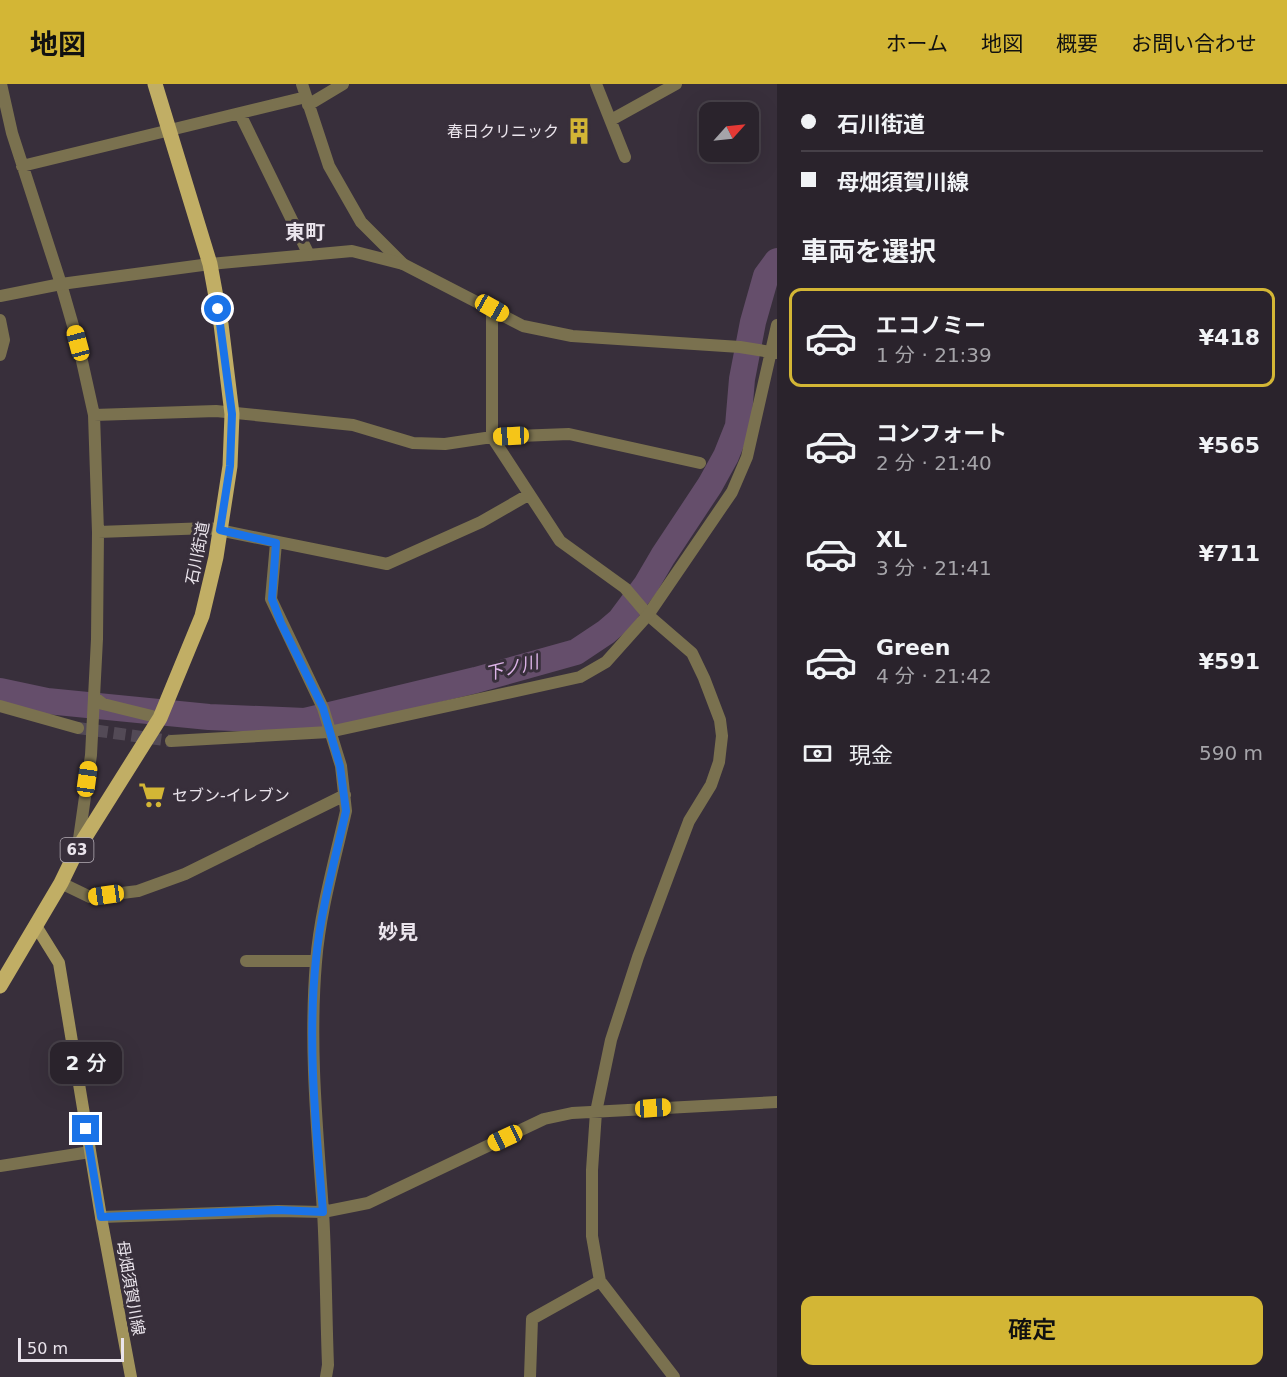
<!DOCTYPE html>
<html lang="ja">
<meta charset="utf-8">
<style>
body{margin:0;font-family:"DejaVu Sans","Noto Sans JP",sans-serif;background:#362f38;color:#f1f3f6;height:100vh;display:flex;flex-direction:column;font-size:22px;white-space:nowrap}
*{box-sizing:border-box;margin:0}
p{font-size:20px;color:#a5a4a9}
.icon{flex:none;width:33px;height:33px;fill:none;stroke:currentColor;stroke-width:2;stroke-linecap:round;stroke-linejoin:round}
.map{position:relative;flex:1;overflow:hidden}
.details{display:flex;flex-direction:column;background:#2a232c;width:510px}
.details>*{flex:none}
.banner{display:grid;align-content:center;height:132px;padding:0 24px;background:#2a232c}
.needle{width:39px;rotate:63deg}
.fabs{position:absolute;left:699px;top:18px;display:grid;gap:12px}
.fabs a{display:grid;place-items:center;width:60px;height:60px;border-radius:12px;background:#2a232c;box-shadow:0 6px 24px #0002,0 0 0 2px #464048;font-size:30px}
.scale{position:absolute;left:18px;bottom:15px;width:106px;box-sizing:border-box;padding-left:6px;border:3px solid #eae4ec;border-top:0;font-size:16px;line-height:21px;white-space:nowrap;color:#eae4ec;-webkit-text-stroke:4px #382f3b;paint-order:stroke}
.end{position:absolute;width:27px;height:27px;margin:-14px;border:8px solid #1a73e8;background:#fff;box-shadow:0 0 0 3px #fff}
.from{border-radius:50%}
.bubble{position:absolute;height:42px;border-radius:12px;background:#2a232c;box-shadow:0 6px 24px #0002,0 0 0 2px #464048;font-size:20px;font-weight:600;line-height:42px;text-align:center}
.car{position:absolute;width:18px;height:36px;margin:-18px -9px;border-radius:8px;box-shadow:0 0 4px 2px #0007;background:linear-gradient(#f5c518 24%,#345 0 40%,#f5c518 0 76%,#345 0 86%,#f5c518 0)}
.banner b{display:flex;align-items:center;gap:21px;height:57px;font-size:22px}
.banner b+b{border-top:2px solid #464048}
.banner i{width:15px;height:15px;background:#f1f3f6}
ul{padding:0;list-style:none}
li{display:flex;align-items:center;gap:18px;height:99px;margin:0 12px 9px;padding:0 12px;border:3px solid transparent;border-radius:12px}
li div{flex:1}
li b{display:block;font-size:22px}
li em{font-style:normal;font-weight:600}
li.on{border-color:#d3b635}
li>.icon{width:54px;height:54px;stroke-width:1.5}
h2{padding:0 24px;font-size:27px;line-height:72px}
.pay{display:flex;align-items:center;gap:15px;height:66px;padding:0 24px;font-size:22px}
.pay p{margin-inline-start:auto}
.button{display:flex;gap:12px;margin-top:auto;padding:12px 24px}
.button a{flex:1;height:69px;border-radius:12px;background:#d3b635;color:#111;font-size:24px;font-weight:600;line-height:69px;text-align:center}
header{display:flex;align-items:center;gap:36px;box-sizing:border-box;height:84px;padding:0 30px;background:#d3b635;color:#111}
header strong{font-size:28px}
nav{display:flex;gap:33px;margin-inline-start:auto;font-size:21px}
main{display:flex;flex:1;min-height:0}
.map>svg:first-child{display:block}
</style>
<header>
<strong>地図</strong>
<nav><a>ホーム</a><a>地図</a><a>概要</a><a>お問い合わせ</a></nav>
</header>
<main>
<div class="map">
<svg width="777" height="1293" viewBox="0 0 777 1293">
<rect width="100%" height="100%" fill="#382f3b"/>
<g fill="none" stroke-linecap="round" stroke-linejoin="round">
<path stroke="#654e6b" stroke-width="26" d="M 0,607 L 47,617 L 209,633 L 305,637 L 476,596 L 576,568 L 606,548 L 620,536 L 646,501 L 663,472 L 710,401 L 726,372 L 738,342 L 742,295 L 753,238 L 766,192 L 777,177"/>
<path stroke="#534a56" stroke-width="12" stroke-dasharray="12 6" stroke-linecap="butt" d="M 78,644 L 171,657"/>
<path stroke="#7a714f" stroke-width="12" d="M 1,0 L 12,49 L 61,200 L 78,259 L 94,331 L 98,448 L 97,555 L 91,671 L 78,762
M 302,0 L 329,82 L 361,138 L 403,180
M 596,0 L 625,73
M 308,21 L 343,0
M 240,30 L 309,171
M 611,36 L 676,0
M 22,82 L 306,13
M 492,224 L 492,353 L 560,457 L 625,504 L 648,531 L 692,569 L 704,594 L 720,636 L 722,652 L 719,678 L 711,701 L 689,737 L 672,782 L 638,873 L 611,956 L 596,1028 L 592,1086 L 592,1152 L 600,1197 L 674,1293
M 0,236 L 4,256 L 0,271
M 94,331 L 216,327 L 353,341 L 413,359 L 445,360 L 492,353 L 569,350 L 700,379
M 98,448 L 209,444 L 387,480 L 481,438 L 528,411
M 276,459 L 271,515 L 323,624 L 341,682 L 346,727 C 335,776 320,827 316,878 C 309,962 317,1043 323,1127 C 326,1178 326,1230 328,1281 L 326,1293
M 94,613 L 103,620 L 160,634
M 61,799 L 90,813 L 138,807 L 185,790 L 345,711
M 246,877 L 316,877
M 0,1082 L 90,1068
M 101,1133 L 278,1127 L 323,1128 L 368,1119 L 544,1035 L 572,1029 L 777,1018
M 530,1293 L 532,1235 L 600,1197"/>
<path stroke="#7a714f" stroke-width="12" d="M 0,212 L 61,200 L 210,180 L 352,167 L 403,180 L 523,242 L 572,252 L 740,263 L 777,269
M 0,622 L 78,644
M 171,657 L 329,648 L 580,593 L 606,578 L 648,531 L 732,408 L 747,373 L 777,241"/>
<path stroke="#a2945c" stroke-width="12" d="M 36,842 L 59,879 L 101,1133 L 131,1293"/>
<path stroke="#c1ae65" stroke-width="15" d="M 0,902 L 61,799 L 77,766 L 160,634 L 202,532 L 216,473 L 230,382 L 232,330 L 221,240 L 210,180 L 155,0"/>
</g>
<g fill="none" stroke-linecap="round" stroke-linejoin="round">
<path stroke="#1a73e8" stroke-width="8" d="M 86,1045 L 101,1133 L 278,1126 L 323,1128 C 316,1044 307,959 316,875 C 321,825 335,776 346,727 L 340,682 L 323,624 L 281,539 L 272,515 L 276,459 L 220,446 L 230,382 L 232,330 L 218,225"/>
</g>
<defs>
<symbol id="building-bare" viewBox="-9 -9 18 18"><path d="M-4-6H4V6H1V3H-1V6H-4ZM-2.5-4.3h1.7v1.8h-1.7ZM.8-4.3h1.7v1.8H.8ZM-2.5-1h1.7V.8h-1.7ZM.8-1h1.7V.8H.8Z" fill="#d3b635" stroke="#382f3b" stroke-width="2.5" paint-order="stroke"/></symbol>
<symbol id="supermarket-bare" viewBox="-9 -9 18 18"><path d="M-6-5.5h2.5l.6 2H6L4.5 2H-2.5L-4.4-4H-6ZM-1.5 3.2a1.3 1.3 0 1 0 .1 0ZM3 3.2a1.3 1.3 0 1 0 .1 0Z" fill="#d3b635" stroke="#382f3b" stroke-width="2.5" paint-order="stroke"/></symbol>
</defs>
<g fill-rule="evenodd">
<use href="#building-bare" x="560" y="28" width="38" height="38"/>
<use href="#supermarket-bare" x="133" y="692" width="38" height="38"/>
</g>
<g text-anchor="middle" stroke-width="6" stroke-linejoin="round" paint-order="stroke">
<rect fill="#382f3b" stroke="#b5aeb7" stroke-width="1.5" x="60.5" y="754" width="33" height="24" rx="4.5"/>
<g font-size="15" font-weight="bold" fill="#eae4ec">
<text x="77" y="771">63</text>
</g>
<g font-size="16" fill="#eae4ec" stroke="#382f3b" text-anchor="end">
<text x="559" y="53">春日クリニック</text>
<text x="172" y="717" text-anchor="start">セブン-イレブン</text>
</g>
<g font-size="16" fill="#eae4ec" stroke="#382f3b">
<text transform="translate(197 469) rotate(-79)" y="6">石川街道</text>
<text transform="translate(131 1204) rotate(80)" y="6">母畑須賀川線</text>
</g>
<g font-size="18" font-style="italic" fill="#ddb4e8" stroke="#382f3b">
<text transform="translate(512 584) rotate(-14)" y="6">下ノ川</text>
</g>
<g font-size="20" font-weight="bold" fill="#eae4ec" stroke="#382f3b">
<text x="305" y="155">東町</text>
<text x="398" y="855">妙見</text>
</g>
</g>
</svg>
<div class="fabs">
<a><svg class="needle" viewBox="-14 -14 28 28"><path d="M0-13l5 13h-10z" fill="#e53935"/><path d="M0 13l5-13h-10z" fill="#a5a4a9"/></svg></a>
</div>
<div class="scale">50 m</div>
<i class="end from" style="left:218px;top:225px"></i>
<i class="end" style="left:86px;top:1045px"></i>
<div class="bubble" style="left:50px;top:958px;width:72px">2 分</div>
<i class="car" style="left:492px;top:224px;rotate:119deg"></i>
<i class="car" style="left:78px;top:259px;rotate:345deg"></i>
<i class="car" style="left:511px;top:352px;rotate:267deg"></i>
<i class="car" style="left:87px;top:695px;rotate:8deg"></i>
<i class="car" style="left:106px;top:811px;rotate:262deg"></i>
<i class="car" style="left:653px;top:1024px;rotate:86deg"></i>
<i class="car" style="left:505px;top:1054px;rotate:245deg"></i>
</div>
<section class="details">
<div class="banner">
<b><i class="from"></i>石川街道</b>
<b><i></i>母畑須賀川線</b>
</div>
<h2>車両を選択</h2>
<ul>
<li class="on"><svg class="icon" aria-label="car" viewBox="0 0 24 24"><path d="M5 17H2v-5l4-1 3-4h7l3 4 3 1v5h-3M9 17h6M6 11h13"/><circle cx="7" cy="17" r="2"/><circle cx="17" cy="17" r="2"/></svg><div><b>エコノミー</b><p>1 分 · 21:39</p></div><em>¥418</em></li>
<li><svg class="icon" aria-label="car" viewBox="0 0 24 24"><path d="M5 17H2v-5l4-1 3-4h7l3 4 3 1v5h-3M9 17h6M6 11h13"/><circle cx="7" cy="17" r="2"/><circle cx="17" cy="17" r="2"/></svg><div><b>コンフォート</b><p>2 分 · 21:40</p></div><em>¥565</em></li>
<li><svg class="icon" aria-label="car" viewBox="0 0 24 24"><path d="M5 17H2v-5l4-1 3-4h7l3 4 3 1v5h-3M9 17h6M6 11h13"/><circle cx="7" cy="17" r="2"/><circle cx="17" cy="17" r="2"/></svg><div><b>XL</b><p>3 分 · 21:41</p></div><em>¥711</em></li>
<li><svg class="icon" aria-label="car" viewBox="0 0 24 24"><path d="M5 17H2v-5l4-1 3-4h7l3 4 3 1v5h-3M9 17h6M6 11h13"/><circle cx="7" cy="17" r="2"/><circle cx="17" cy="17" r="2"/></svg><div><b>Green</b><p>4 分 · 21:42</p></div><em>¥591</em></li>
</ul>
<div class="pay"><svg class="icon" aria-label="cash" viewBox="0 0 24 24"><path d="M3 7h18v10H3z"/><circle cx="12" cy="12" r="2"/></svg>現金<p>590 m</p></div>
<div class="button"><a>確定</a></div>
</section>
</main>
